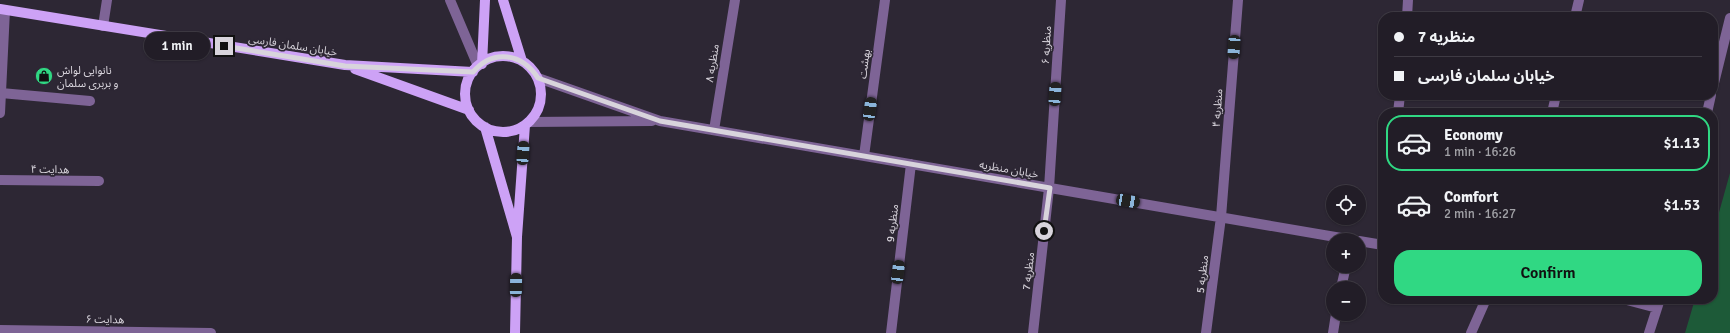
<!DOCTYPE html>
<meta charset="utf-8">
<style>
body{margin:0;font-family:Signika,"Noto Sans Arabic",sans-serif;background:#2a262f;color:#f1f3f6;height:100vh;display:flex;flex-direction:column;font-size:15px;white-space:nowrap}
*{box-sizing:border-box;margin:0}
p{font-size:13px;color:#a2a2a7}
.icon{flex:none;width:22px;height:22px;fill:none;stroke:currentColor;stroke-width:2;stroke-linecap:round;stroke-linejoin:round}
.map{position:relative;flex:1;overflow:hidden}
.side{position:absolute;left:1378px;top:108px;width:340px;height:196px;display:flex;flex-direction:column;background:#221d27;border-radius:16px;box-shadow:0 1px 3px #0004,0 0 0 1px #3f3b44}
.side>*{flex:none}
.banner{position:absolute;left:1378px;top:12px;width:340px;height:88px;border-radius:16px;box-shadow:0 1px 3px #0004,0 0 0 1px #3f3b44;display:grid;align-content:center;height:88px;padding:0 16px;background:#221d27}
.buttons{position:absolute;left:1326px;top:185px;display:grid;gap:8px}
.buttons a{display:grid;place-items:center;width:40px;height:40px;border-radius:50%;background:#221d27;box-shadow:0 1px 3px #0004,0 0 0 1px #3f3b44;font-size:20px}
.end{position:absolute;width:18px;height:18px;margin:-9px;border:5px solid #d8d4dc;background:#111;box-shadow:0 0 0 2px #111}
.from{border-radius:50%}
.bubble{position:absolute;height:28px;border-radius:14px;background:#221d27;box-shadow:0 1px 3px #0004,0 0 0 1px #3f3b44;font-size:13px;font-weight:600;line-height:28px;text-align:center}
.car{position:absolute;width:12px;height:24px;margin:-12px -6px;border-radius:5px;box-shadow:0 0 3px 1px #0007;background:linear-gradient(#222 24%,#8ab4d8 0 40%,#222 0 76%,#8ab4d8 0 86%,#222 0)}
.banner b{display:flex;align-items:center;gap:14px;height:38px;font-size:15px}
.banner b+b{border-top:1px solid #3f3b44}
.banner i{width:10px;height:10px;background:#f1f3f6}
ul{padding:7px 0 0;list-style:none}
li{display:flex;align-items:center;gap:12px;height:56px;margin:0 8px 6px;padding:0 8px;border:2px solid transparent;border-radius:16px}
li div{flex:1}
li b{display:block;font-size:15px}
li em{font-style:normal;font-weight:600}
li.current{border-color:#30d883}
li>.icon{width:36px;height:36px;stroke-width:1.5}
.action{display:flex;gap:8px;margin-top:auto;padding:8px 16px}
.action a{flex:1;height:46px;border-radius:16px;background:#30d883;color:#111;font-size:16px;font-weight:600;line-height:46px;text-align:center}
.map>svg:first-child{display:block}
</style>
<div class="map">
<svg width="1730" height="333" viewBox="0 0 1730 333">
<rect width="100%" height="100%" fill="#2d2734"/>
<path fill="#1d5a38" d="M 1730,173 L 1730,333 L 1685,333 L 1695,299 L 1713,299 L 1713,234 Z"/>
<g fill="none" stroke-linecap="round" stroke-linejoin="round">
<path stroke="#7e6496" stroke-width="10" d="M 450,0 L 478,66
M 1407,17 L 1408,0
M 1575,17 L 1579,0
M 103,26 L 107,0
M 538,78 L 660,121 L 1353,240
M 1713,87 L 1730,18
M 1,93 L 90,101
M 0,113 L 5,10
M 1398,113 L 1400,95
M 1552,113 L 1556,95
M 1707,113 L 1711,95
M 529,122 L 652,121
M 714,130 L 735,0
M 864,156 L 885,0
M 0,180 L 99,181
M 1359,241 L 1383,245
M 1341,288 L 1346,266
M 1623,299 L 1657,308
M 0,330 L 211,333
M 891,333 L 911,164
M 1033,333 L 1049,188 L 1061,0
M 1206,333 L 1221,217 L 1238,0
M 1333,333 L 1336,314
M 1471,333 L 1486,299
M 1649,333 L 1660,299"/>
<path stroke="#cda2f6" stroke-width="10" d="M 503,0 L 522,61
M 0,9 L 345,65 L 473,72
M465 94a38 38 0 1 1 76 0a38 38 0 1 1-76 0Z
M 482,64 L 485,0
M 355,69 L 469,110
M 485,127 L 517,237 L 525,125
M 515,333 L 517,237"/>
</g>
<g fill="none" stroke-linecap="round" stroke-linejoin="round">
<path stroke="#d8d4dc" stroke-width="5" d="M 224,46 L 345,66 L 473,72 C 494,48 522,54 538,78 L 660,121 L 1050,188 L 1044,231"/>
</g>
<defs>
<symbol id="shop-disc" viewBox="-11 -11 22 22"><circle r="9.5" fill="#30d883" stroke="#2d2734"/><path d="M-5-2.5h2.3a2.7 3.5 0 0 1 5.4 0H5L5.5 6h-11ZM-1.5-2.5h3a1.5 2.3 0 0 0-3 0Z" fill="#111"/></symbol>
</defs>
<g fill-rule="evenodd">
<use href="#shop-disc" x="34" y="66" width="20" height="20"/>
</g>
<g text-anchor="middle" stroke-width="3.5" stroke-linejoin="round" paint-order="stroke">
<g font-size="11" fill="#d8d4dc" stroke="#2d2734">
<text transform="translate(293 45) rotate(9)" y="4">خیابان سلمان فارسی</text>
<text transform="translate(1046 45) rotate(-87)" y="4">منظریه ۶</text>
<text transform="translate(712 63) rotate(-81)" y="4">منظریه ۸</text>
<text transform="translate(864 64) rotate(-82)" y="4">بهشت</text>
<text transform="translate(1217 108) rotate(-86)" y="4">منظریه ۴</text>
<text transform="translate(50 169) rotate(1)" y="4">هدایت ۴</text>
<text transform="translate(1009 169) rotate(10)" y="4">خیابان منظریه</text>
<text transform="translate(892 223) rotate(-83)" y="4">منظریه 9</text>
<text transform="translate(1028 271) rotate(-83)" y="4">منظریه 7</text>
<text transform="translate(1202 274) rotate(-83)" y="4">منظریه 5</text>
<text transform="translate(105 319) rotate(1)" y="4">هدایت ۶</text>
</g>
<g font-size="11" fill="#d8d4dc" stroke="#2d2734" text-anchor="start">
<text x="57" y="74">نانوایی لواش<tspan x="57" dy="13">و بربری سلمان</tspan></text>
</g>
</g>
</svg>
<div class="buttons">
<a><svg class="icon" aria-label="locate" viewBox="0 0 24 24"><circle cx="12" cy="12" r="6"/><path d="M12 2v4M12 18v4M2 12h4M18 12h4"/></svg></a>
<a>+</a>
<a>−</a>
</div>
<i class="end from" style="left:1044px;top:231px"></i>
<i class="end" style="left:224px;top:46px"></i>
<div class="bubble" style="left:144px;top:32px;width:66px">1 min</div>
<i class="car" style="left:1234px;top:47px;rotate:184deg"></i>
<i class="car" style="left:1055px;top:94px;rotate:4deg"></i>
<i class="car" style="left:870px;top:109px;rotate:8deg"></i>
<i class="car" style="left:523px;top:153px;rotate:4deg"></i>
<i class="car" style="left:1128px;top:201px;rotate:100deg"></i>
<i class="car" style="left:898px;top:272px;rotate:7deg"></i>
<i class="car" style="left:516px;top:285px;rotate:1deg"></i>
<div class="banner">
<b><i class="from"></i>منظریه 7</b>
<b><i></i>خیابان سلمان فارسی</b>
</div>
<section class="side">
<ul>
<li class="current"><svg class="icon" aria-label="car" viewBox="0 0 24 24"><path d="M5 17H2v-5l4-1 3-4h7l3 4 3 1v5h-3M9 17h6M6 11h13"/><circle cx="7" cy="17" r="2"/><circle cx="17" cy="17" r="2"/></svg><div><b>Economy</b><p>1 min · 16:26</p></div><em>$1.13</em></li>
<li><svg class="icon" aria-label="car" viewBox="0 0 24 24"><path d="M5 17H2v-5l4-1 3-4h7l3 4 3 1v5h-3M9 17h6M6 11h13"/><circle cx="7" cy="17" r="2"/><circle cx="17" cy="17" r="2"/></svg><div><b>Comfort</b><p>2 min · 16:27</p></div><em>$1.53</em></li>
</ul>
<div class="action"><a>Confirm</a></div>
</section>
</div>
